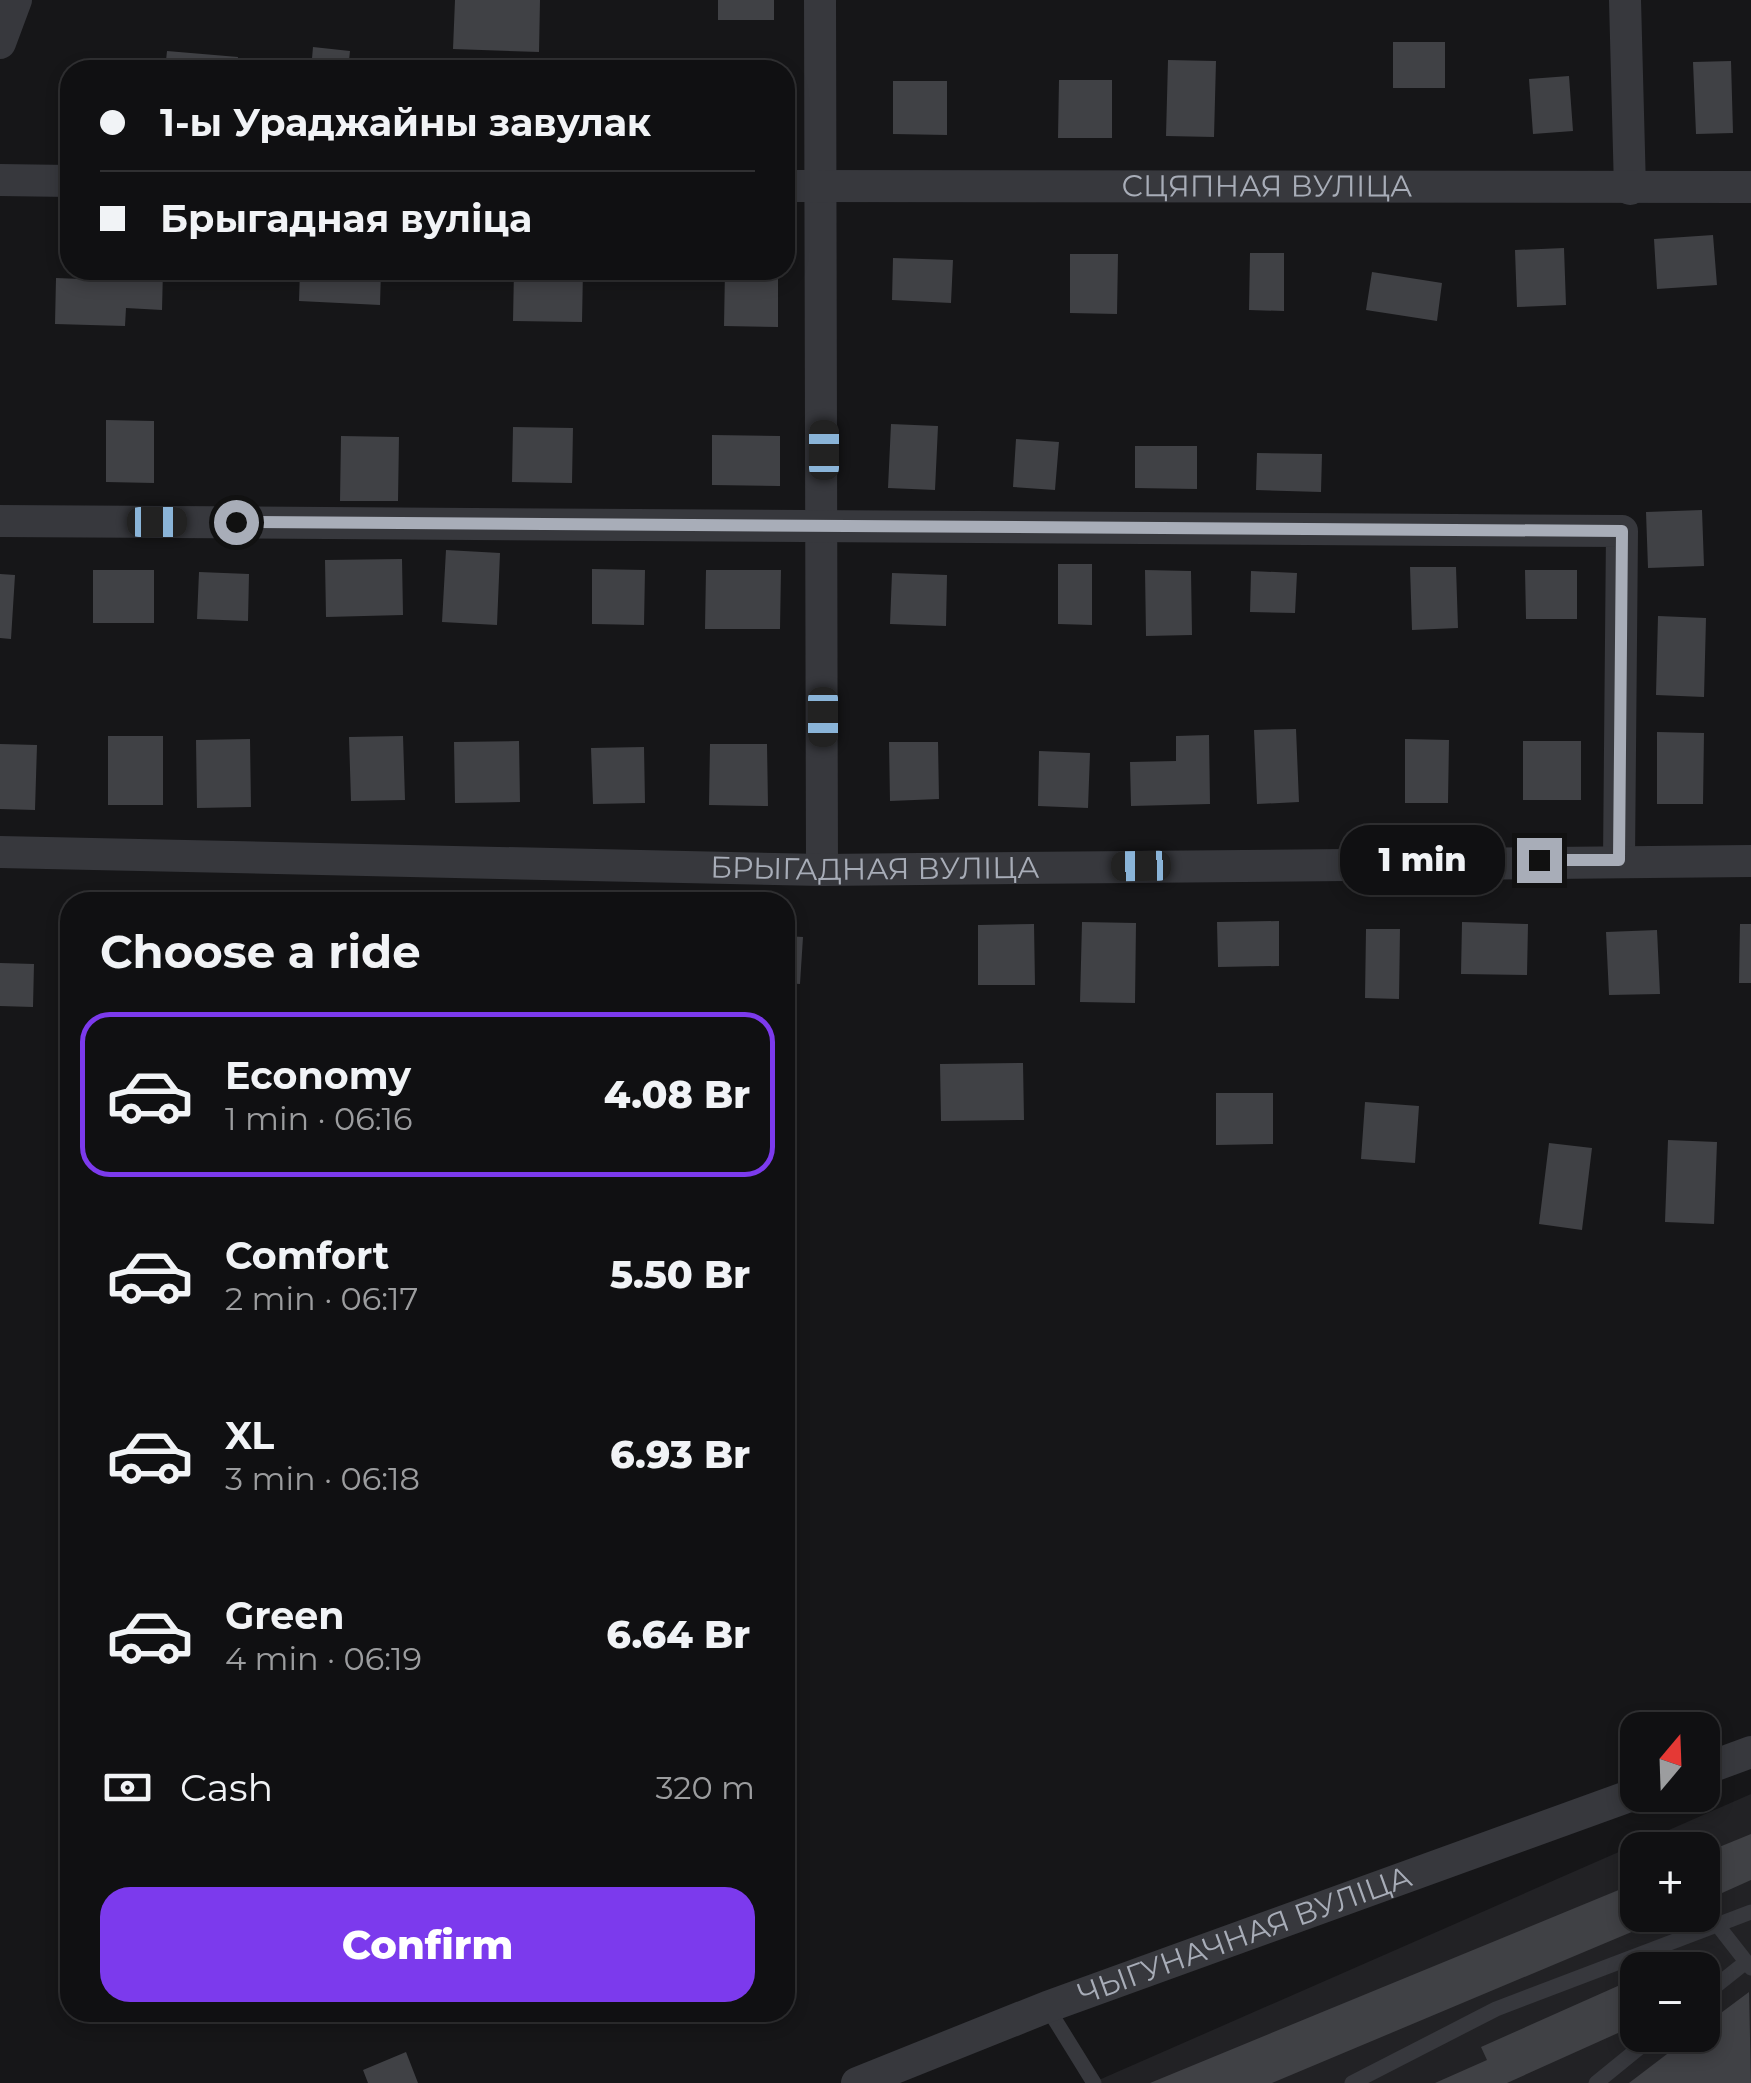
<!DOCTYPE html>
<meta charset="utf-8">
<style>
body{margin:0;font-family:Montserrat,sans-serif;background:#19191b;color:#f1f3f6;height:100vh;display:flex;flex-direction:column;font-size:38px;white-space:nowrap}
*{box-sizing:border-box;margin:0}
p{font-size:32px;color:#9c9d9f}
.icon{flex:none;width:55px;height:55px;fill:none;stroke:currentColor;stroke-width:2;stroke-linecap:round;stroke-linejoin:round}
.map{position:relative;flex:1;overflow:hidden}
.details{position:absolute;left:60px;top:892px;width:735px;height:1130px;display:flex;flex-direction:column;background:#101012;border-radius:30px;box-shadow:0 5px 15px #0003,0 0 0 2px #303032}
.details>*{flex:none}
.hud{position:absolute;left:60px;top:60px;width:735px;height:220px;border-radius:30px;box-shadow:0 5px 15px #0003,0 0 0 2px #303032;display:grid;align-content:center;height:220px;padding:0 40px;background:#101012}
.needle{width:65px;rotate:19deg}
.tools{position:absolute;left:1620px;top:1712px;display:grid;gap:20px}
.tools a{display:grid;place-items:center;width:100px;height:100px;border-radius:20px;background:#101012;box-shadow:0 5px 15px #0003,0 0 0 2px #303032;font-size:50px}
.end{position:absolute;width:45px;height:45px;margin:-22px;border:12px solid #a8adb8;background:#111;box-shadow:0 0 0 5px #111}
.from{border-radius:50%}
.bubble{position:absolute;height:70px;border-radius:30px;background:#101012;box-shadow:0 5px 15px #0003,0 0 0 2px #303032;font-size:32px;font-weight:800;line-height:70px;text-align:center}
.car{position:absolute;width:30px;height:60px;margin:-30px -15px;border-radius:12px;box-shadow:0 0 8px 2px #0007;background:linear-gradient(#222 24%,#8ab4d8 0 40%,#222 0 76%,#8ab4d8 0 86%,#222 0)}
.hud b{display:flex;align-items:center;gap:35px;height:95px;font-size:38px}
.hud b+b{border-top:2px solid #303032}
.hud i{width:25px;height:25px;background:#f1f3f6}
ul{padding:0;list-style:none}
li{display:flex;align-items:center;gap:30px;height:165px;margin:0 20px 15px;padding:0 20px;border:5px solid transparent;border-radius:30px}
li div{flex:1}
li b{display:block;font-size:38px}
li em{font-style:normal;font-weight:800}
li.on{border-color:#7c3aed}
li>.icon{width:90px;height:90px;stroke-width:1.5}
h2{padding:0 40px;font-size:45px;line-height:120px}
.pay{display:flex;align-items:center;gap:25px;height:110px;padding:0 40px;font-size:38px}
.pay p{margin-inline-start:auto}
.cta{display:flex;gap:20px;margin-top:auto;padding:20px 40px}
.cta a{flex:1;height:115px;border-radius:30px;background:#7c3aed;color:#fff;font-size:40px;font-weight:800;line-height:115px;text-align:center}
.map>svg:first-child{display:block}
</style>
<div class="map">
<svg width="1751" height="2083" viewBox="0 0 1751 2083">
<rect width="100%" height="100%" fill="#161618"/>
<path fill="#222225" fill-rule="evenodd" d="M 1751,1794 L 1751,2083 L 1092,2083 ZM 1638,1850 L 1702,1850 L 1702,1915 L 1638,1915 ZM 1638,1970 L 1702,1970 L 1702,2035 L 1638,2035 Z"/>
<path fill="#404145" d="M 455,0 L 540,0 L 539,52 L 453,49 Z
M 718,0 L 774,0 L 774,20 L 718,20 Z
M 1393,42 L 1445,42 L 1445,88 L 1393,88 Z
M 313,47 L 350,51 L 348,70 L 311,70 Z
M 167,51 L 238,57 L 237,70 L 165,70 Z
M 1168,60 L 1216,61 L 1214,137 L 1166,136 Z
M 1731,61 L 1733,133 L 1696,134 L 1693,62 Z
M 1569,76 L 1573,131 L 1533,134 L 1529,79 Z
M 1059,80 L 1112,80 L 1112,138 L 1058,138 Z
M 893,81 L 947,81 L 947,135 L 893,134 Z
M 1713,235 L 1717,285 L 1657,289 L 1654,239 Z
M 1564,248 L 1566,305 L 1517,307 L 1515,250 Z
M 1250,253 L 1284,253 L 1284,311 L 1249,310 Z
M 1070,254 L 1118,254 L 1117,314 L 1070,313 Z
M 893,258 L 953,260 L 951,303 L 892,300 Z
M 108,270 L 163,270 L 162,310 L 126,308 L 125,326 L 55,324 L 56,278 L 108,280 Z
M 300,270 L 381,270 L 380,305 L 299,301 Z
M 514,270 L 583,270 L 582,322 L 513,321 Z
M 725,270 L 778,270 L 778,327 L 724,326 Z
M 1372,272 L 1442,283 L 1437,321 L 1366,310 Z
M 106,420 L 154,421 L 154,483 L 106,482 Z
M 891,424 L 938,426 L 935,490 L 888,488 Z
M 513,427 L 573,428 L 572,483 L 512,482 Z
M 712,435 L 780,436 L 780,486 L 712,485 Z
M 341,436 L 399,437 L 398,501 L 340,501 Z
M 1016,439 L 1059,442 L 1055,490 L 1013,487 Z
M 1135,446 L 1197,446 L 1197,489 L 1135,488 Z
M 1257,453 L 1322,454 L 1321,492 L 1256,490 Z
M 1702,510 L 1704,566 L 1648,568 L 1646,512 Z
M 446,550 L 500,553 L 497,625 L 442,622 Z
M 402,559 L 403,615 L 326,617 L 325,560 Z
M 1058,564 L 1092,564 L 1092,625 L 1058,624 Z
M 1410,567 L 1456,567 L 1458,628 L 1412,630 Z
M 592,569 L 645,570 L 644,625 L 592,624 Z
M 93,570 L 154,570 L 154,623 L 93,623 Z
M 706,570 L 781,570 L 780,629 L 705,629 Z
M 1145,570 L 1191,571 L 1192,635 L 1146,636 Z
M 1525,570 L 1577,570 L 1577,619 L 1526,619 Z
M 1251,571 L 1297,573 L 1295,613 L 1250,612 Z
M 199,572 L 249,574 L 248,621 L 197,619 Z
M 892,573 L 947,575 L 946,626 L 890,624 Z
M 0,574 L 15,575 L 11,639 L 0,638 Z
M 1658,616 L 1706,618 L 1704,697 L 1656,695 Z
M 1296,729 L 1299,802 L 1257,804 L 1254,730 Z
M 1657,732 L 1704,733 L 1703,804 L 1657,804 Z
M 1209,735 L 1210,804 L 1131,806 L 1130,762 L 1176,761 L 1176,736 Z
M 108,736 L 163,736 L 163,805 L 108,805 Z
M 403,736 L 405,800 L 351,801 L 349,737 Z
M 250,739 L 251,807 L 197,808 L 196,740 Z
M 1405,739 L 1449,740 L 1448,803 L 1405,803 Z
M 519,741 L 520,802 L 455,803 L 454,742 Z
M 1523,741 L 1581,741 L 1581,800 L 1523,800 Z
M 889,742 L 938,742 L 939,799 L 890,801 Z
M 0,744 L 37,745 L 35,810 L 0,809 Z
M 710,744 L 767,744 L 768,806 L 709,805 Z
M 644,747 L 645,803 L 593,804 L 591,748 Z
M 1039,751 L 1090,753 L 1088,808 L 1038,806 Z
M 1279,921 L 1279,966 L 1218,967 L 1217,922 Z
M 1082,922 L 1136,923 L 1135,1003 L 1080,1002 Z
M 1462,922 L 1528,924 L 1527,975 L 1461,974 Z
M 1034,924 L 1035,985 L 978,985 L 978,925 Z
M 1740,924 L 1751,924 L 1751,983 L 1739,983 Z
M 1366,929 L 1400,929 L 1399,999 L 1365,998 Z
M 1657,930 L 1660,994 L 1609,995 L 1606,932 Z
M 785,936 L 803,937 L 800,984 L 785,983 Z
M 0,963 L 34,964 L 33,1007 L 0,1006 Z
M 1023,1063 L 1024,1120 L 941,1121 L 940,1064 Z
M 1216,1093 L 1273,1093 L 1273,1144 L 1216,1145 Z
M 1365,1102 L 1419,1106 L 1415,1163 L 1361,1159 Z
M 1668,1140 L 1717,1142 L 1714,1224 L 1665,1222 Z
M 1549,1143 L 1592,1148 L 1582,1230 L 1539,1224 Z
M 1751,1834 L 1751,1880 L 1702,1902 L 1702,1854 Z
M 1638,1882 L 1638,1915 L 1672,1915 L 1272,2083 L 1150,2083 Z
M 1638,1977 L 1638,2024 L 1507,2083 L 1435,2083 L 1487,2060 L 1481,2047 Z
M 1749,1992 L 1751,2083 L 1629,2083 L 1692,2035 L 1702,2035 L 1702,2027 Z
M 406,2052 L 418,2083 L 368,2083 L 363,2070 Z"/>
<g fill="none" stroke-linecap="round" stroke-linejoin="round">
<path stroke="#37383d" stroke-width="15" d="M 1719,1927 L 1751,1968
M 1702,1997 L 1746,1962
M 1047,2007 L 1094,2083
M 1352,2083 L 1496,2009 L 1751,1912
M 1596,2083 L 1655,2035"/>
<g stroke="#37383d" stroke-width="32">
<path d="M 820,0 L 822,870"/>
<path d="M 1625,0 L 1630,189"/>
<path d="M 0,43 L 16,0"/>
<path d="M 0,180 L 70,181"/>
<path id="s1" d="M 785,186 L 1751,187"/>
<path d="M 0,521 L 1622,531 L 1619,860"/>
<path id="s2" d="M 0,852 L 822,870 L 1751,861"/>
<path d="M 1702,1770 L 1751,1752"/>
<path id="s3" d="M 857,2083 L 1047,2007 L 1638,1793"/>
</g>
</g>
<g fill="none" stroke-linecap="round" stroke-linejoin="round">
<path stroke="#a8adb8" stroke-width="12" d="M 236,522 L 1622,531 L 1619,860 L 1539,860"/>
</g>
<g text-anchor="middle" stroke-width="10" stroke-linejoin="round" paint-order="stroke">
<g font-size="30" fill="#a8adb8" stroke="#111113">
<text dy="10" stroke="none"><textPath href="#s1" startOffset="482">СЦЯПНАЯ ВУЛІЦА</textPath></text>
<text dy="10" stroke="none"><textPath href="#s2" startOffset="875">БРЫГАДНАЯ ВУЛІЦА</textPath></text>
<text dy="10" stroke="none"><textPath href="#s3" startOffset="415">ЧЫГУНАЧНАЯ ВУЛІЦА</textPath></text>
</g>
</g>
</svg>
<div class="tools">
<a><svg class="needle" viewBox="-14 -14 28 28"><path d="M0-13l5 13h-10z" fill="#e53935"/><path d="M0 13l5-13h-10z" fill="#9c9d9f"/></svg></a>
<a>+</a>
<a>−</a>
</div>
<i class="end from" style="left:236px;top:522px"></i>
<i class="end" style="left:1539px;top:860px"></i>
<div class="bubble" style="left:1340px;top:825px;width:165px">1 min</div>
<i class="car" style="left:824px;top:450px;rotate:0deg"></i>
<i class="car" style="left:157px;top:522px;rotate:90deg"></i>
<i class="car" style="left:823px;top:717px;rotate:180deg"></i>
<i class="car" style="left:1141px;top:866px;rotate:269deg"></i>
<div class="hud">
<b><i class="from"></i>1-ы Ураджайны завулак</b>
<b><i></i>Брыгадная вуліца</b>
</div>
<section class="details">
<h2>Choose a ride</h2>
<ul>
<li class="on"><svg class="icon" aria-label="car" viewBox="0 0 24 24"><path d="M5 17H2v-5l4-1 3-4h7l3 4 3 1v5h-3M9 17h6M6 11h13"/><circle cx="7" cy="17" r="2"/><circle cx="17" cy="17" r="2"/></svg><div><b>Economy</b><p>1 min · 06:16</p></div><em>4.08 Br</em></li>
<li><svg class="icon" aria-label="car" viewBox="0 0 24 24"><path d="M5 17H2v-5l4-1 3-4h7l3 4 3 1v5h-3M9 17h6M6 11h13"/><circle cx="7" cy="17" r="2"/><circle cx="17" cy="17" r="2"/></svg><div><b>Comfort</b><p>2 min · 06:17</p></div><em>5.50 Br</em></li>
<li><svg class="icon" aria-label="car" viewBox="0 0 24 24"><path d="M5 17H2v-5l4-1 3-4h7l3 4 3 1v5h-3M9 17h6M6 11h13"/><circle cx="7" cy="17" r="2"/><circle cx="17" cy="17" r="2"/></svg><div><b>XL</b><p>3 min · 06:18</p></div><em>6.93 Br</em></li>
<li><svg class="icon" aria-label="car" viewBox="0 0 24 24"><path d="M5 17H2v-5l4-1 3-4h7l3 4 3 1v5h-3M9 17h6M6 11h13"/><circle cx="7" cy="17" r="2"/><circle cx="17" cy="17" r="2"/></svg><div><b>Green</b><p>4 min · 06:19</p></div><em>6.64 Br</em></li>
</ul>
<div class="pay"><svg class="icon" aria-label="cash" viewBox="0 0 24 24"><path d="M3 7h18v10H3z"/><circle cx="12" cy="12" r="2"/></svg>Cash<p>320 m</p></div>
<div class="cta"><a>Confirm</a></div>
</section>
</div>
